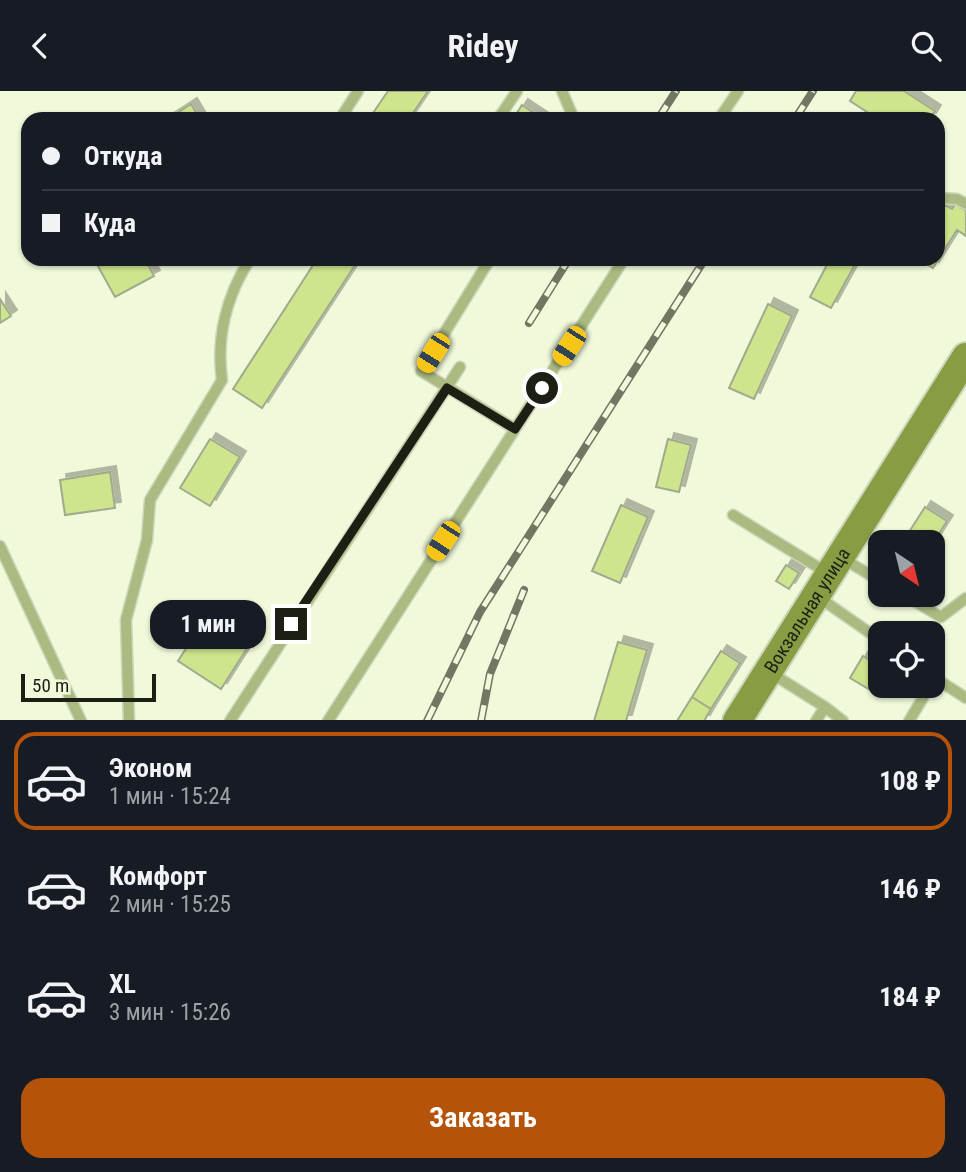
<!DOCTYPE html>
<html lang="ru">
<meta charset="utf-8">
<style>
body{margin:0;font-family:"Roboto Condensed",sans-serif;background:#20242c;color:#f1f3f6;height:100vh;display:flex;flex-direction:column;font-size:26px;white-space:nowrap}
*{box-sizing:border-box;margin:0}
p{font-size:23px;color:#9ea1a6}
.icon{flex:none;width:38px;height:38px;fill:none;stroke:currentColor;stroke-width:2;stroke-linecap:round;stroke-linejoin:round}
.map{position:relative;height:629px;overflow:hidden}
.sheet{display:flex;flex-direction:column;background:#171b24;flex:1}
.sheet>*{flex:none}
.guide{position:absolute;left:21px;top:21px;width:924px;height:154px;border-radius:21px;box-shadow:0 2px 5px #0004;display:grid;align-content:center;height:154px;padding:0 21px;background:#171b24}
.needle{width:46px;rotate:145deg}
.controls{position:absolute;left:868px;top:439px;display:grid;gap:14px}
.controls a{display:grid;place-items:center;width:77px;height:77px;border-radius:14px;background:#171b24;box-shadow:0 2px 5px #0004;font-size:35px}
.scale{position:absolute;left:21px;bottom:18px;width:135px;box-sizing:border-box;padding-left:7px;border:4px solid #1c1f14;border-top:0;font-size:19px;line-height:24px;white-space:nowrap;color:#1c1f14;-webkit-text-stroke:5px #f0f9da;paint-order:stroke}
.end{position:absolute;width:32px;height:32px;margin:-16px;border:9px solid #1c1f14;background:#fff;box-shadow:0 0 0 4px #fff}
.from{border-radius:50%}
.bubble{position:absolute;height:49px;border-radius:21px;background:#171b24;box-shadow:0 2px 5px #0004;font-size:23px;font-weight:700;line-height:49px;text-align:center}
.car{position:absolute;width:21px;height:42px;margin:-21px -10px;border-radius:9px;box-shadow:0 0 5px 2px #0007;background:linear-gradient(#f5c518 24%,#345 0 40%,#f5c518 0 76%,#345 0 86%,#f5c518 0)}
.guide b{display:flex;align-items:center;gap:24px;height:66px;font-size:26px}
.guide b+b{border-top:2px solid #363941}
.guide i{width:18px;height:18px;background:#f1f3f6}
ul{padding:12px 0 0;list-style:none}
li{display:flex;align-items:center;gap:21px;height:98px;margin:0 14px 10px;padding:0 7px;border:4px solid transparent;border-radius:21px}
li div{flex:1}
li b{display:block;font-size:26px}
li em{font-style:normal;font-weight:700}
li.on{border-color:#b45309}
li>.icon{width:63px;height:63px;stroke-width:1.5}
.button{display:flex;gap:14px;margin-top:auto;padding:14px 21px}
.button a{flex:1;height:80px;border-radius:21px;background:#b45309;color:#fff;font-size:28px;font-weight:700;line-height:80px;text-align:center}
header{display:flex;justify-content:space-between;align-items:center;height:91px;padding:0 21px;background:#171b24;font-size:32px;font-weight:700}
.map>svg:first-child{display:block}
</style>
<header><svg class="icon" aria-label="back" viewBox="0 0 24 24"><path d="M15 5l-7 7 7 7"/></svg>Ridey<svg class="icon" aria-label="search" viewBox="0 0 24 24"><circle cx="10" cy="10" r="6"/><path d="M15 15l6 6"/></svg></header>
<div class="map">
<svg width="966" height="630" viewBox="0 0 966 630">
<defs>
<filter id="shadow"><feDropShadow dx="6" dy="-6" stdDeviation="0" flood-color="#0004"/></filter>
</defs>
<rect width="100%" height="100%" fill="#f0f9da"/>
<path fill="#cee58e" stroke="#a1aa8d" stroke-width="2" filter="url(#shadow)" d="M 388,0 L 428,0 L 409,28 L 369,28 Z
M 856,0 L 904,0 L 935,20 L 930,28 L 878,28 L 850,10 Z
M 191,13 L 200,28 L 168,28 Z
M 522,14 L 543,28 L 513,28 Z
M 955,113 L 966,120 L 966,145 L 957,139 L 933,177 L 919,168 L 938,168 L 938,124 L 945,114 L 952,118 Z
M 94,168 L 145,168 L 154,185 L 115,206 Z
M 317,168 L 359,168 L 262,317 L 233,298 Z
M 830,168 L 858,168 L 831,217 L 810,206 Z
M 0,208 L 11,225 L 0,232 Z
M 768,213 L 792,225 L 754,308 L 729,297 Z
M 210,348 L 240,366 L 210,415 L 180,397 Z
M 668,348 L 691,354 L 679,401 L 656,396 Z
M 110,381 L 115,417 L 65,424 L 60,389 Z
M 621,414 L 648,426 L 620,492 L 592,480 Z
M 925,416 L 947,430 L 933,452 L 902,452 Z
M 786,474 L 799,482 L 789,498 L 776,490 Z
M 210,520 L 253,548 L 221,598 L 178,570 Z
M 618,551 L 647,559 L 626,630 L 594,630 Z
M 721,560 L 740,572 L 711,618 L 692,606 Z
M 863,565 L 880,576 L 880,585 L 872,600 L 850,587 Z
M 692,606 L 711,618 L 704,630 L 677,630 Z"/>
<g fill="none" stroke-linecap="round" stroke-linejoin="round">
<defs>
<path id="service" d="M 562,0 L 574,28
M 340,28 L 358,0
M 498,28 L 517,0
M 719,28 L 738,0
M 938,107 L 957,108 L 966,113
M 490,168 L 421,280 L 515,338
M 733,424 L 829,483
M 0,455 L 81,630
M 842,467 L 880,490
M 904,504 L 941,526 L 966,507
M 817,505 L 880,549
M 771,582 L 825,616 L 816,630
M 935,587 L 966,607
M 825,616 L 843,630
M 129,630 L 126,529 L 147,449 L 150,409 L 222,289 C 216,246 227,204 250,168
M 230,630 L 460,276
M 328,630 L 624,168
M 909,630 L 930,595"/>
<g id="secondary">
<path id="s1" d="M 737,630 L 966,266"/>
</g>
</defs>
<use href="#service" stroke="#ced6ba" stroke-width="13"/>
<use href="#secondary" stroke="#ced6ba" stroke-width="32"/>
<use href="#service" stroke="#aaba81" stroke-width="10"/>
<use href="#secondary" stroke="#879c43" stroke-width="28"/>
<defs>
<path id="rail" d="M 658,28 L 676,0
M 795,28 L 813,0
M 529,232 L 569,168
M 427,630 L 480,521 L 705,168
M 481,630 L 490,583 L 524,499"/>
</defs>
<use href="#rail" stroke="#717763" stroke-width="8"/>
<use href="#rail" stroke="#f0f9da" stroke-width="5" stroke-dasharray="16" stroke-linecap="butt"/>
</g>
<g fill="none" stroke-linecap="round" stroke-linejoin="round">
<path stroke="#1c1f14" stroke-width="9" d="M 291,533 L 447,297 L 515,338 L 542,297"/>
</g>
<g text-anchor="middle" stroke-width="5" stroke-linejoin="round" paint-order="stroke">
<g font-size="19" fill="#1c1f14" stroke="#f0f9da">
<text dy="7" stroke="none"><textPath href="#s1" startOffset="131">Вокзальная улица</textPath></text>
</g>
</g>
</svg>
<div class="controls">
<a><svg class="needle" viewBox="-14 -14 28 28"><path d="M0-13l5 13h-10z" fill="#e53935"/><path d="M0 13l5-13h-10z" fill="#9ea1a6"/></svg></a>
<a><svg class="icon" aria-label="locate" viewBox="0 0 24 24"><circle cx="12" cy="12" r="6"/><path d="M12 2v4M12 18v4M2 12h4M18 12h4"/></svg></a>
</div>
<div class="scale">50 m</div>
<i class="end from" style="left:542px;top:297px"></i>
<i class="end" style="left:291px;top:533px"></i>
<div class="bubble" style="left:150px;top:509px;width:116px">1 мин</div>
<i class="car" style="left:569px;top:255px;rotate:213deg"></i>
<i class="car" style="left:433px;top:262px;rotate:212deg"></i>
<i class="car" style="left:443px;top:450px;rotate:213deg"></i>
<div class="guide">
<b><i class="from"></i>Откуда</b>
<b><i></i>Куда</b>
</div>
</div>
<section class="sheet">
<ul>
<li class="on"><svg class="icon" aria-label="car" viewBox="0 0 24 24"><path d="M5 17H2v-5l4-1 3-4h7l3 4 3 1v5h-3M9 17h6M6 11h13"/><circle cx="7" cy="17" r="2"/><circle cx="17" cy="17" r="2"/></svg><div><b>Эконом</b><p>1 мин · 15:24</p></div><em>108 ₽</em></li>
<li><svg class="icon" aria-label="car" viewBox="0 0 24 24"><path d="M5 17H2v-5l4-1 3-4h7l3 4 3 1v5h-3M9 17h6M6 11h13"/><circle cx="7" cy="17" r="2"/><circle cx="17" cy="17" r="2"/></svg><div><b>Комфорт</b><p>2 мин · 15:25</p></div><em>146 ₽</em></li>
<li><svg class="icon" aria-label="car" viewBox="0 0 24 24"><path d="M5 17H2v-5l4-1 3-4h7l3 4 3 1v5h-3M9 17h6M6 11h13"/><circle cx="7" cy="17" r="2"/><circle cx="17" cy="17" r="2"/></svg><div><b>XL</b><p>3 мин · 15:26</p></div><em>184 ₽</em></li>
</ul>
<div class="button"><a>Заказать</a></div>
</section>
